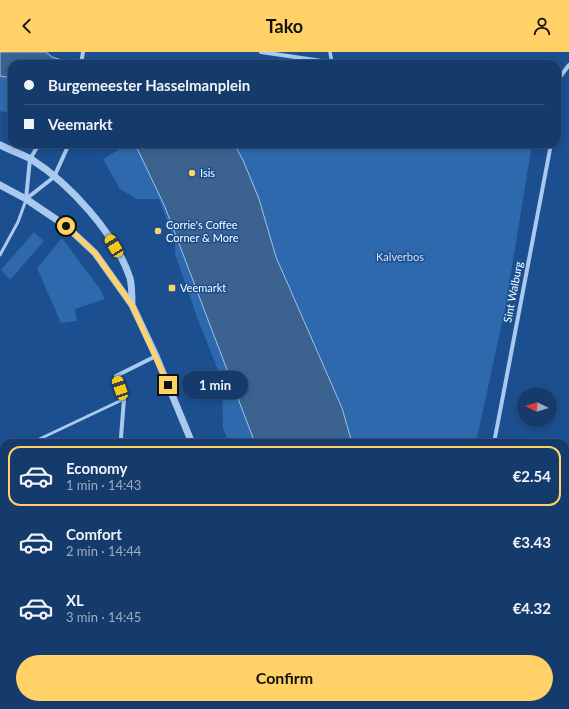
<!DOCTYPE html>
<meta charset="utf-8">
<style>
body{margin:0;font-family:Lato,sans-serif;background:#214673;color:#f1f3f6;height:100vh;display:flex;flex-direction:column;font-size:15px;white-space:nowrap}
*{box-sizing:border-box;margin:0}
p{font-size:13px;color:#9dadc1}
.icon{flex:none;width:22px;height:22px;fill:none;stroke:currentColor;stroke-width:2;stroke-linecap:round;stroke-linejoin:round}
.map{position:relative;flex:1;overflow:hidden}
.details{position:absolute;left:0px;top:387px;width:569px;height:270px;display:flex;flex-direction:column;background:#143b6b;border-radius:12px 12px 0 0;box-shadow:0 2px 6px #0003,0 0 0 1px #33557e}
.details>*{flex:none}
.top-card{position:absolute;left:8px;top:8px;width:553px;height:88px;border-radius:12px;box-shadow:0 2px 6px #0003,0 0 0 1px #33557e;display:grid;align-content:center;height:88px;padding:0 16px;background:#143b6b}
.needle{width:26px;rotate:275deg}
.fabs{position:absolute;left:517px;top:335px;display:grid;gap:8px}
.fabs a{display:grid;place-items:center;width:40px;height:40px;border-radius:50%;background:#143b6b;box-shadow:0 2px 6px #0003,0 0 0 1px #33557e;font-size:20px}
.end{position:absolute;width:18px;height:18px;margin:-9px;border:5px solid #ffd166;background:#111;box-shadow:0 0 0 2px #111}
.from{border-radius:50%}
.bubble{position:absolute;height:28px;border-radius:14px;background:#143b6b;box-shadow:0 2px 6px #0003,0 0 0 1px #33557e;font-size:13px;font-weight:700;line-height:28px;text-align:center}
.car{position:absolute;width:12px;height:24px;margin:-12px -6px;border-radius:5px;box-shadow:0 0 3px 1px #0007;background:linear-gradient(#f5c518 24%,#345 0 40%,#f5c518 0 76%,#345 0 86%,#f5c518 0)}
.top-card b{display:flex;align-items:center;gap:14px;height:38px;font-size:15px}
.top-card b+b{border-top:1px solid #33557e}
.top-card i{width:10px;height:10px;background:#f1f3f6}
ul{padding:7px 0 0;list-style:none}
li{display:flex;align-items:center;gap:12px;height:60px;margin:0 8px 6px;padding:0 8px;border:2px solid transparent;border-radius:12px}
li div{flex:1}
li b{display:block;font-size:15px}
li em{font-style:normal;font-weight:700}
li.current{border-color:#ffd166}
li>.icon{width:36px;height:36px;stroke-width:1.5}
.cta{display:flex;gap:8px;margin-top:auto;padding:8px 16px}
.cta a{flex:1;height:46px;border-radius:24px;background:#ffd166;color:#111;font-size:16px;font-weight:700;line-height:46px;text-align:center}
header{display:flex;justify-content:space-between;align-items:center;height:52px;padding:0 16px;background:#ffd166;color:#111;font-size:18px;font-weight:700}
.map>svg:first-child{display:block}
</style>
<header><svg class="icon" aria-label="back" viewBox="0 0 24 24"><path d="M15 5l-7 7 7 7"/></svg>Tako<svg class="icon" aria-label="person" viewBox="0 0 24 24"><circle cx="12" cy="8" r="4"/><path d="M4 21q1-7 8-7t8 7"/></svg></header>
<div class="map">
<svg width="569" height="657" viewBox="0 0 569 657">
<rect width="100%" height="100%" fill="#1b4f8f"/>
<path fill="#2e69ad" d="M 153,7 L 185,12 L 133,12 L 136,9 Z
M 0,24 L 12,26 L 12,61 L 0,59 Z
M 118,92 L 135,92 L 165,156 L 255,391 L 229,391 L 223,376 L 222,328 L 198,268 L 175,202 L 175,190 L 159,147 L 137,147 L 120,137 L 103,107 L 118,98 Z
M 234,92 L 532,92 L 506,252 L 476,391 L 352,391 L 342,356 L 276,205 L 259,147 L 243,108 Z
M 34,180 L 44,189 L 10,228 L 1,218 Z
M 62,186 L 100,237 L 105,247 L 75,257 L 77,269 L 61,271 L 37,216 Z"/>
<path fill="#3c6290" stroke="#9cc4f0" d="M 0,0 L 46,0 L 52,5 L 75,12 L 12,12 L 12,26 L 0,24 Z
M 135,92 L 234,92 L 243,108 L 259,147 L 276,205 L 342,356 L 352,391 L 255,391 L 165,155 Z
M 565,576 L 569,576 L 569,626 L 565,625 Z"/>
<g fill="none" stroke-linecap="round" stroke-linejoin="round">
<path stroke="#a9c9ee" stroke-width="3" d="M 0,203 L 18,170 L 26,148
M 31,391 L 124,347
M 0,406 L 4,404
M 0,488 L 4,495"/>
<path stroke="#a9c9ee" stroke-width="3.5" d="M 330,0 L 332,11"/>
<path stroke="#a9c9ee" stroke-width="4" d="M 261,0 L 342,12
M 81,12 L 83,0
M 557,29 L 569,13
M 557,45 L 558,28
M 26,147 L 54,125 L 69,92
M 26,147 L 30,107 L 39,92
M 123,391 L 121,385 L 124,347 L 116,324 L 156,304
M 494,391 L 551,92
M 565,544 L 569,544
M 565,646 L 569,646
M 234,653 L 236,657"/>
<path stroke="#a9c9ee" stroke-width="7" d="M 0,93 C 10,98 21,102 31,107 C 70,132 115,181 130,226 C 132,234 132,244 132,253
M 0,133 L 26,147 L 66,174 L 95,201 L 132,253 L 156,304 L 192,391
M 303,653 L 304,657"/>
</g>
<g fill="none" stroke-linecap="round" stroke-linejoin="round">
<path stroke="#ffd166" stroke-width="5" d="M 66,174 L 95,201 L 132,253 L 168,333"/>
</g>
<g fill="#ffd166" stroke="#1b4f8f" stroke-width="1.5">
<circle cx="192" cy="121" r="4"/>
<circle cx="158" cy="179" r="4"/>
<rect x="168" y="232" width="8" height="8" rx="2"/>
</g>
<g text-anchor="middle" stroke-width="3" stroke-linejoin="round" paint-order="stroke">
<g font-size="11" fill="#fff" stroke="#1b4f8f" text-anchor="start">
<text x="200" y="125">Isis</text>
<text x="166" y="177">Corrie's Coffee<tspan x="166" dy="13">Corner &amp; More</tspan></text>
<text x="180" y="240">Veemarkt</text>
</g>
<g font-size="11" fill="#cfe3fa" stroke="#1b4f8f">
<text x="400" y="209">Kalverbos</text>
</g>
<g font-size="11" fill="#fff" stroke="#1b4f8f">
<text transform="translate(513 240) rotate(-79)" y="4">Sint Walburg</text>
</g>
</g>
</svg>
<div class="fabs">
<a><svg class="needle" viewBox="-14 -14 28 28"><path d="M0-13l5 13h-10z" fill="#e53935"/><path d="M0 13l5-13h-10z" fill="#9dadc1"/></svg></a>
</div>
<i class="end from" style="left:66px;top:174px"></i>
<i class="end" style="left:168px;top:333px"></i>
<div class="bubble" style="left:182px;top:319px;width:66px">1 min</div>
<i class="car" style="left:114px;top:194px;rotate:329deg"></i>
<i class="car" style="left:120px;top:336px;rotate:341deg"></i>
<div class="top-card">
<b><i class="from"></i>Burgemeester Hasselmanplein</b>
<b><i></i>Veemarkt</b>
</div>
<section class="details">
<ul>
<li class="current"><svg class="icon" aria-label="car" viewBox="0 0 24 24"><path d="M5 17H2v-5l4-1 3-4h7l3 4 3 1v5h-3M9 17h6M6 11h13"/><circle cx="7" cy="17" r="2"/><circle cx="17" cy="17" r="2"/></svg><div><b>Economy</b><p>1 min · 14:43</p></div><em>€2.54</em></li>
<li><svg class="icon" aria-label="car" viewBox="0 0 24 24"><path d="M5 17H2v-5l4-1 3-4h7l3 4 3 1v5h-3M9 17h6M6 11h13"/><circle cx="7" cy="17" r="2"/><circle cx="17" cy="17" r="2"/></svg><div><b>Comfort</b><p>2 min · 14:44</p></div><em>€3.43</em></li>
<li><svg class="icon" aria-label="car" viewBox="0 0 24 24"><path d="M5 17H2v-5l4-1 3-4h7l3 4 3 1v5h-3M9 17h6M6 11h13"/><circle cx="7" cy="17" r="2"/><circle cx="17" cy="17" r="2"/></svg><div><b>XL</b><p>3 min · 14:45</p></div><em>€4.32</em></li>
</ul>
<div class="cta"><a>Confirm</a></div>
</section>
</div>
